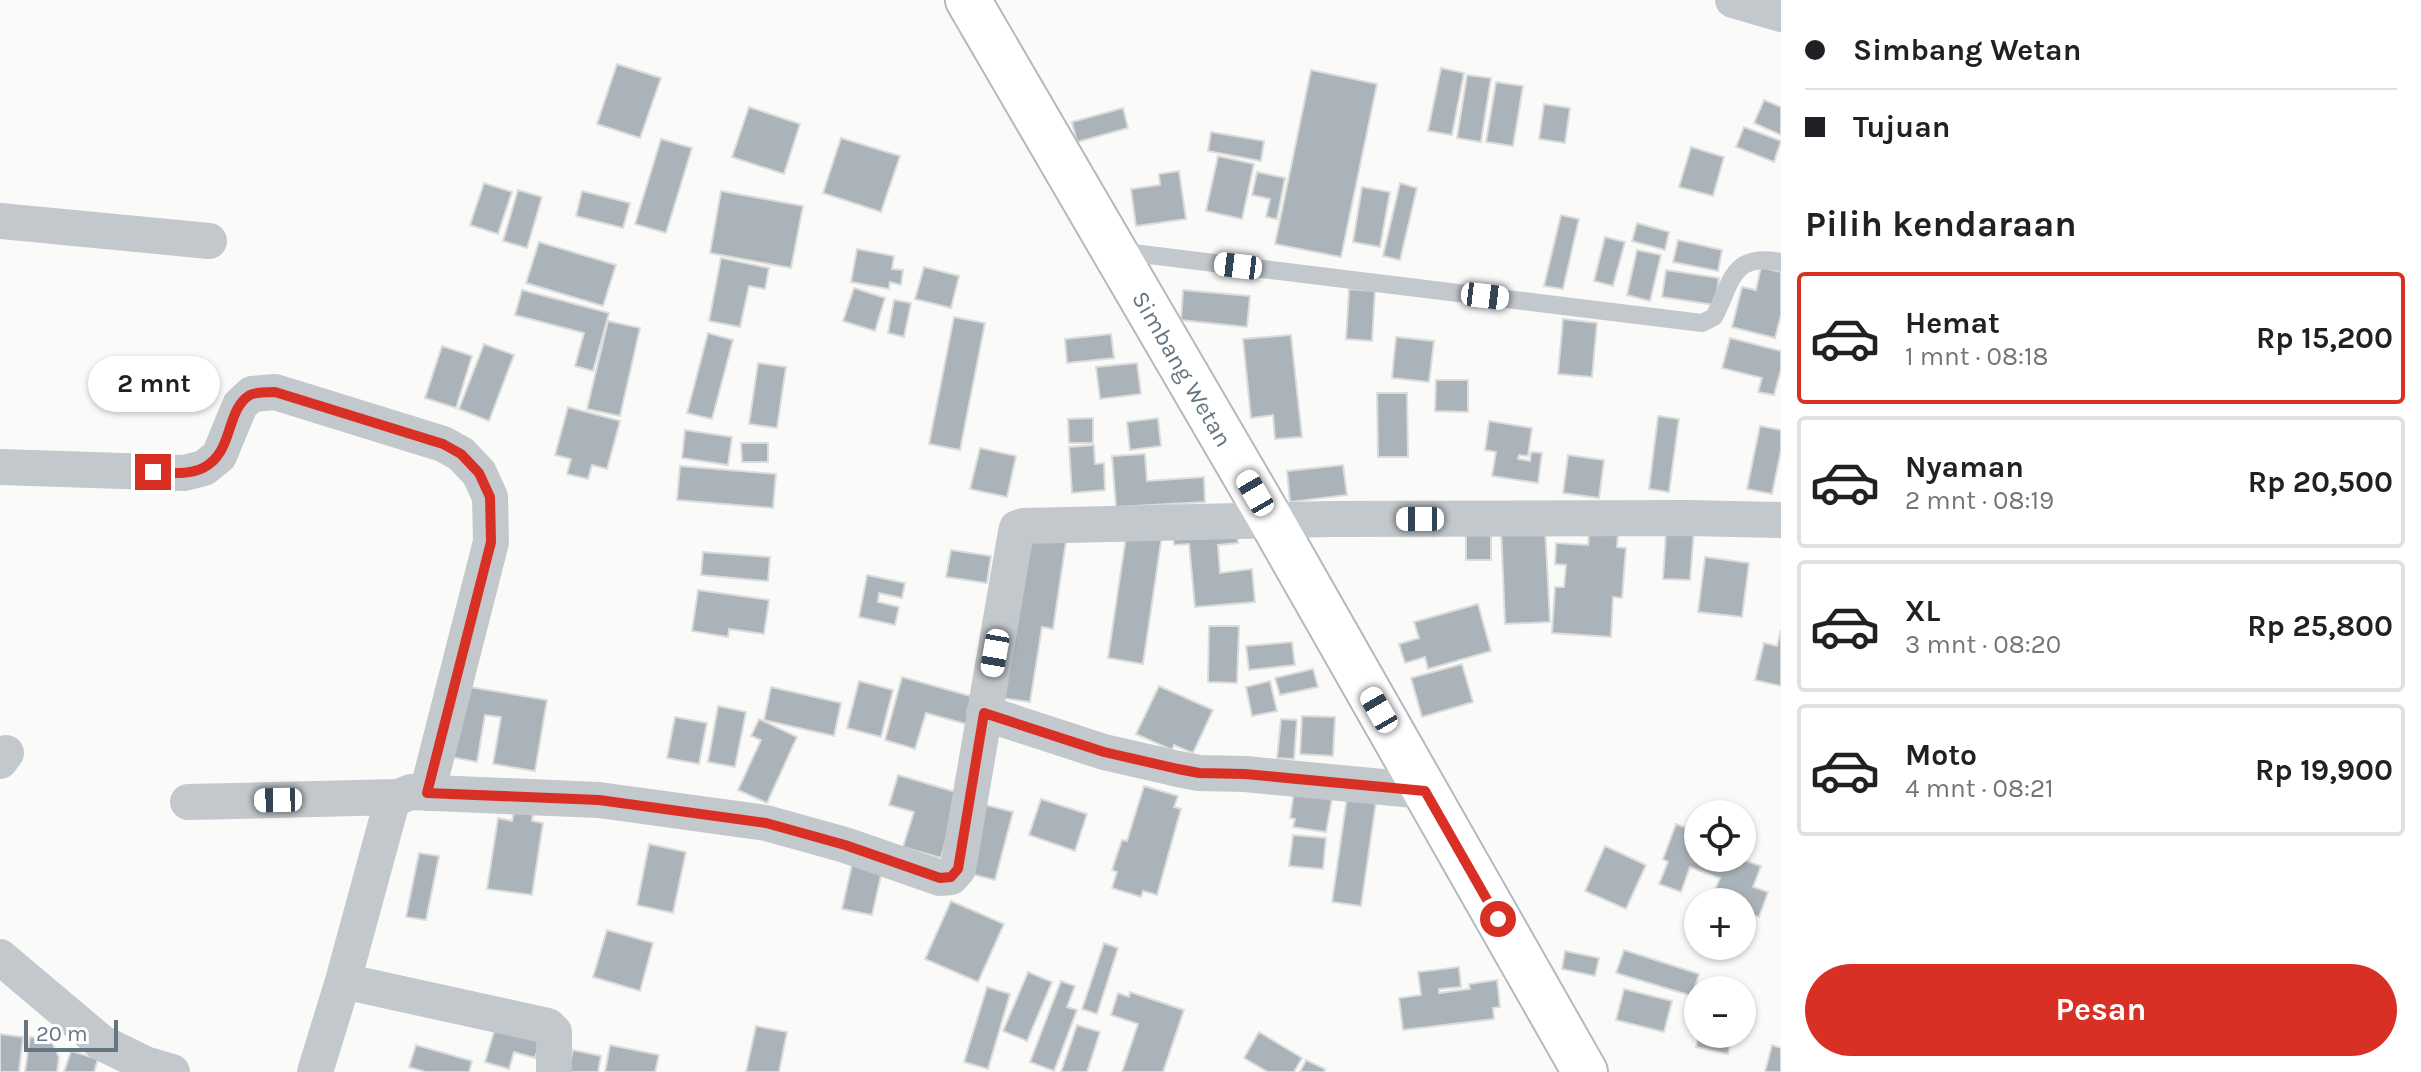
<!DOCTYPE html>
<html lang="id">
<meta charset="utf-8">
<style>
body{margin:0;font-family:Karla,sans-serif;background:#f6f6f6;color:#202124;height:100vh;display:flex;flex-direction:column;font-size:30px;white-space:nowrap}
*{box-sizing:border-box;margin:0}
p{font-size:26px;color:#757577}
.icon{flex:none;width:44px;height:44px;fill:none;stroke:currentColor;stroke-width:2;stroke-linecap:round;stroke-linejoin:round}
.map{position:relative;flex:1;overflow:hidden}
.drawer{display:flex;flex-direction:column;background:#fff;width:640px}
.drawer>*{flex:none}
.guide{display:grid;align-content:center;height:176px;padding:0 24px;background:#fff}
.controls{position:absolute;left:1684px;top:800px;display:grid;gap:16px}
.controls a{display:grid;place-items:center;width:72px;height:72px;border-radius:50%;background:#fff;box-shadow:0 2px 6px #0004;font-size:40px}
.scale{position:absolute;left:24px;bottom:20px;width:94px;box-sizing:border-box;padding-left:8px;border:4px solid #657683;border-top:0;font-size:22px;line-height:28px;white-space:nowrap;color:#657683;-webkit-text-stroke:6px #fff;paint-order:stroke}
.end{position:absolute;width:36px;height:36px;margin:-18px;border:10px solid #d93025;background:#fff;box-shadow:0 0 0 4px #fff}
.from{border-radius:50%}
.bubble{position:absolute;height:56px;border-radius:28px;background:#fff;box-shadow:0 2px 6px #0004;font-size:26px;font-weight:700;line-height:56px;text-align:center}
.car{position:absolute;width:24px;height:48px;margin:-24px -12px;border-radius:10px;box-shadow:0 0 6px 2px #0007;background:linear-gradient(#fff 24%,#345 0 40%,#fff 0 76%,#345 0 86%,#fff 0)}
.guide b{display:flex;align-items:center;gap:28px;height:76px;font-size:30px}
.guide b+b{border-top:2px solid #e0e0e0}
.guide i{width:20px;height:20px;background:#202124}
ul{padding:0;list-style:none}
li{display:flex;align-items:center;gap:24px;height:132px;margin:0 16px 12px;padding:0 8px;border:4px solid #e0e0e0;border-radius:8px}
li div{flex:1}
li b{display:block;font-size:30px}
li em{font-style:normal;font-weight:700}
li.active{border-color:#d93025}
li>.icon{width:72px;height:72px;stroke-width:1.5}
h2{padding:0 24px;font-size:36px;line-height:96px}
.primary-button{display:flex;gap:16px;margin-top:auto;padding:16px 24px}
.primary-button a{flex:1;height:92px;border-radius:48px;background:#d93025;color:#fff;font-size:32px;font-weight:700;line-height:92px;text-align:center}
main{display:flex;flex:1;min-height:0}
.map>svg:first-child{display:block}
</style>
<main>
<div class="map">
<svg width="1781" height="1072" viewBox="0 0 1781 1072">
<rect width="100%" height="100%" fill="#fafaf8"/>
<path fill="#aab3b9" stroke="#dcdcda" stroke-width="2" d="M 617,64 L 661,78 L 640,138 L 597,124 Z
M 1441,68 L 1464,73 L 1452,135 L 1428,131 Z
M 1311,70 L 1377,84 L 1341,257 L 1275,244 Z
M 1467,75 L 1491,78 L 1481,142 L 1457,138 Z
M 1496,82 L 1523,86 L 1513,146 L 1486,142 Z
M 1764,100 L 1781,107 L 1781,135 L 1754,123 Z
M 1544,104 L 1570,108 L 1565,143 L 1539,139 Z
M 749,107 L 800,124 L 784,174 L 732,157 Z
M 1123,108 L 1128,128 L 1077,142 L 1072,122 Z
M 1744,127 L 1781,141 L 1774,162 L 1736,147 Z
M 1211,132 L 1264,141 L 1261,161 L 1208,151 Z
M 841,138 L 900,156 L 881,212 L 823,193 Z
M 661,139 L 692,148 L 666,233 L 635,224 Z
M 1691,147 L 1724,157 L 1713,196 L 1679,187 Z
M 1218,156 L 1254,164 L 1242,219 L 1206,211 Z
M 1179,171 L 1186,219 L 1136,226 L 1131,189 L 1160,185 L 1159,174 Z
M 1257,172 L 1285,178 L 1277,219 L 1266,217 L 1270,199 L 1252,195 Z
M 484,183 L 512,192 L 498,234 L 470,225 Z
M 1400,183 L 1417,188 L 1400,260 L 1383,256 Z
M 1362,187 L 1390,192 L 1380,247 L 1353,242 Z
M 518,190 L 542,197 L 527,248 L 503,241 Z
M 582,191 L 630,203 L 623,228 L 576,216 Z
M 721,191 L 803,206 L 791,268 L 710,253 Z
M 1561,215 L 1579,219 L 1563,289 L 1544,286 Z
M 1637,223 L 1669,232 L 1665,250 L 1632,241 Z
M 1605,237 L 1625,242 L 1613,286 L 1594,281 Z
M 1678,240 L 1722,250 L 1718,271 L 1673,262 Z
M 539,242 L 616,265 L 603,306 L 526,283 Z
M 857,249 L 894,256 L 892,269 L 903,270 L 901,285 L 890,282 L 889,289 L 851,282 Z
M 1637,250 L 1661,255 L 1650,301 L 1627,295 Z
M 721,258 L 769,268 L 765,289 L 749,286 L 740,327 L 709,321 Z
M 924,267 L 959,276 L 951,308 L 915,299 Z
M 1761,267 L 1781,272 L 1781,315 L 1775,338 L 1732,327 L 1742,287 L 1756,290 Z
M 1666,270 L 1719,278 L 1715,305 L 1662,297 Z
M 854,288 L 885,298 L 875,331 L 843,321 Z
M 1349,289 L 1375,291 L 1372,341 L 1346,339 Z
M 522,290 L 609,313 L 593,371 L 575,366 L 584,333 L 515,315 Z
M 1183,290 L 1250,296 L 1247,327 L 1181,320 Z
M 894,300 L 911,303 L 904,337 L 888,333 Z
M 954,317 L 985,323 L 960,450 L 929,444 Z
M 1563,319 L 1597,323 L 1592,377 L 1558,374 Z
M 608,321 L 640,328 L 620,416 L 587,409 Z
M 708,333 L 733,340 L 712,419 L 687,413 Z
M 1111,334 L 1114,358 L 1067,363 L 1065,339 Z
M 1291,335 L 1302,437 L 1275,439 L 1273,415 L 1251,418 L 1243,339 Z
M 1396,337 L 1434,341 L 1429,382 L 1392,378 Z
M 1730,338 L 1781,351 L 1781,369 L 1774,395 L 1758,392 L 1762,378 L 1722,368 Z
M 484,344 L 514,355 L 489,421 L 459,409 Z
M 442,346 L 472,356 L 456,408 L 425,398 Z
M 758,363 L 786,367 L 777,428 L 749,424 Z
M 1137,363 L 1141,394 L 1100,399 L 1096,367 Z
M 1436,380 L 1468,380 L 1468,412 L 1435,411 Z
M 1377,393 L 1407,393 L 1408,457 L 1378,457 Z
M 568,407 L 620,421 L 607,469 L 592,465 L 588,479 L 567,474 L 571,459 L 555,455 Z
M 1658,416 L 1679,419 L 1669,492 L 1649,489 Z
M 1093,418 L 1093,443 L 1069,443 L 1068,419 Z
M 1158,418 L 1161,446 L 1130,450 L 1127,422 Z
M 1489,421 L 1532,428 L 1528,456 L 1519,455 L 1518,459 L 1530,461 L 1531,452 L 1542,453 L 1538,483 L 1492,476 L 1496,452 L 1485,450 Z
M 1760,426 L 1781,430 L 1781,450 L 1772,494 L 1747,489 Z
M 685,430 L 732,437 L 728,465 L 682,458 Z
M 741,443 L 768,443 L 768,462 L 742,462 Z
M 1094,445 L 1095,464 L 1104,463 L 1105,490 L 1072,493 L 1069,447 Z
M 980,448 L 1016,456 L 1007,497 L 970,489 Z
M 1145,454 L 1147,481 L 1204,477 L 1205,502 L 1116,507 L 1112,456 Z
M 1568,455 L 1604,460 L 1599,498 L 1563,493 Z
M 1343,465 L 1347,495 L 1290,502 L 1287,471 Z
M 680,466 L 776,474 L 773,508 L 677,500 Z
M 1236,524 L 1238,543 L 1218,545 L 1220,573 L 1252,569 L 1255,602 L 1195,607 L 1189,544 L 1174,545 L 1173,530 Z
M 1545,525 L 1550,622 L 1505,624 L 1501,527 Z
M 1466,526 L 1491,526 L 1491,560 L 1466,560 Z
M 1021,528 L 1067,535 L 1053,629 L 1042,627 L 1030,702 L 995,697 Z
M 1127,530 L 1162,535 L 1143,664 L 1108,658 Z
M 1666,530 L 1694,531 L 1690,580 L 1663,579 Z
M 1589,532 L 1618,534 L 1617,547 L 1626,548 L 1622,598 L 1613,597 L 1611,637 L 1552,633 L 1555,587 L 1564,587 L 1566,565 L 1555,564 L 1556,543 L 1588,545 Z
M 951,550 L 991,556 L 987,583 L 946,577 Z
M 703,552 L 770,557 L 768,581 L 701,575 Z
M 1705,557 L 1749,563 L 1742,617 L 1698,612 Z
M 867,575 L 905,583 L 902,598 L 879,593 L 878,602 L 899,607 L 895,625 L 859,617 Z
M 698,590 L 769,600 L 764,634 L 729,629 L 728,637 L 692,631 Z
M 1478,604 L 1491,651 L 1428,669 L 1425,657 L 1405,663 L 1399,644 L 1419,638 L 1414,622 Z
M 1209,626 L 1239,626 L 1237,683 L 1208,682 Z
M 1781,630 L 1781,686 L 1755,680 L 1764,643 L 1777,646 Z
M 1292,642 L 1295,665 L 1249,670 L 1246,646 Z
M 1462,664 L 1473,702 L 1422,717 L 1411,678 Z
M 1313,669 L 1318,687 L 1280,695 L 1275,678 Z
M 902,677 L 974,697 L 966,724 L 926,713 L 915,749 L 885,740 Z
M 859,681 L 893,690 L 881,737 L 847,728 Z
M 1270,681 L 1277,711 L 1252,716 L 1246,687 Z
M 458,685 L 547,700 L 535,771 L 493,764 L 501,717 L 485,715 L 477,762 L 446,756 Z
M 1159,686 L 1213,710 L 1193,753 L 1174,745 L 1172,750 L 1136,734 Z
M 771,687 L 841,703 L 834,736 L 764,720 Z
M 718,706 L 746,712 L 735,767 L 708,762 Z
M 1302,716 L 1335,717 L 1333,756 L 1300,754 Z
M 675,717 L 707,723 L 699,764 L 667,758 Z
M 759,719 L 797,737 L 767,803 L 738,790 L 761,740 L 751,736 Z
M 1281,719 L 1297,720 L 1294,759 L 1277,758 Z
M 898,775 L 959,793 L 941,858 L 903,847 L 914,812 L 889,805 Z
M 1144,786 L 1178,796 L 1174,807 L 1181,809 L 1157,895 L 1143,891 L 1141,897 L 1112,888 L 1117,872 L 1112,870 L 1122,840 L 1127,841 Z
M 1294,792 L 1332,799 L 1326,832 L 1293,827 L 1295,819 L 1290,818 Z
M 1347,797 L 1376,802 L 1361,906 L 1332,902 Z
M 1041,799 L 1087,814 L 1075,851 L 1029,835 Z
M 978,803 L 1013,812 L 995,880 L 967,873 Z
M 514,811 L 533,813 L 532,821 L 543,823 L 532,895 L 487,889 L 498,818 L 512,821 Z
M 1676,824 L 1698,832 L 1698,858 L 1738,858 L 1761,866 L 1753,887 L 1768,892 L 1759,917 L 1742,911 L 1742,902 L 1711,900 L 1720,878 L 1690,867 L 1681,892 L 1659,884 L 1668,862 L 1663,859 Z
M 1293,835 L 1326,838 L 1323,869 L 1289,866 Z
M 649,844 L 686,852 L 673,913 L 637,905 Z
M 1605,846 L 1646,865 L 1626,909 L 1585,891 Z
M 419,853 L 439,856 L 426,920 L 406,917 Z
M 853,860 L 883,867 L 872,915 L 842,909 Z
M 951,901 L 1004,924 L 978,982 L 925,959 Z
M 607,930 L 653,943 L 640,991 L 593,977 Z
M 1104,943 L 1118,948 L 1097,1014 L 1082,1009 Z
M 1624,950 L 1699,974 L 1692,996 L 1616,973 Z
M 1565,951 L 1599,958 L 1595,976 L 1562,969 Z
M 1459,967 L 1461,987 L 1439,989 L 1439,993 L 1470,989 L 1469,984 L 1497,980 L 1500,1007 L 1493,1008 L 1494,1019 L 1403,1030 L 1399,998 L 1421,995 L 1418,972 Z
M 1028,972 L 1052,982 L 1027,1041 L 1003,1031 Z
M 1061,981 L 1075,986 L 1067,1007 L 1077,1010 L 1054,1071 L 1030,1062 Z
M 987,987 L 1010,994 L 988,1069 L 964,1062 Z
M 1624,989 L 1672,1001 L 1664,1032 L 1616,1020 Z
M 1130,992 L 1184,1010 L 1163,1072 L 1122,1072 L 1138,1024 L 1111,1015 L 1118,993 L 1129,997 Z
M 497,1022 L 542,1036 L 535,1058 L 514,1052 L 509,1069 L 485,1062 Z
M 1077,1025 L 1100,1032 L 1087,1072 L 1061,1072 Z
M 756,1026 L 787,1032 L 779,1072 L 746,1072 Z
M 1259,1032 L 1302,1058 L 1294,1072 L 1268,1072 L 1244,1058 Z
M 0,1034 L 23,1037 L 19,1072 L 0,1072 Z
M 1699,1034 L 1732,1034 L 1728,1054 L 1696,1047 Z
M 30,1037 L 50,1039 L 59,1057 L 57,1072 L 25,1072 Z
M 416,1045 L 472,1061 L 469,1072 L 426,1072 L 409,1067 Z
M 610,1045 L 659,1055 L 655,1072 L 605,1072 Z
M 1772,1045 L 1781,1048 L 1781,1072 L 1765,1072 Z
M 573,1050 L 601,1056 L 598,1072 L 568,1072 Z
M 71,1051 L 98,1059 L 94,1072 L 64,1072 Z
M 1306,1060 L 1325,1069 L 1324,1072 L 1300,1072 Z"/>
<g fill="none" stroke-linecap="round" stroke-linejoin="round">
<defs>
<path id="secondary" d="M 968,0 L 1271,520 L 1585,1072"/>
</defs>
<use href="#secondary" stroke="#b3babf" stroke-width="48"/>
<path stroke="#c3c8cc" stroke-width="18" d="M 1117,251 L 1702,323 L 1714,317 C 1732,283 1731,252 1781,262"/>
<path stroke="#c3c8cc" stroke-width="36" d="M 1733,0 L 1781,14
M 0,221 L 209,241
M 0,467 L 184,473 L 204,468 L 219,456 L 240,405 L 252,394 L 275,392 L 443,444 L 461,454 L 479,473 L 490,497 L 491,542 L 427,793
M 984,713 L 1104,752 L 1178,769 L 1199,773 L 1245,774 L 1425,791
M 0,761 L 6,753
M 188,802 L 398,797
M 0,957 L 102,1043 L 145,1064 L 172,1072
M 343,981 L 548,1026 L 554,1032 L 554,1072
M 315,1072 L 343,981 L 391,805 L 398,797 L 411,792 L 599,800 L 766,823 L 845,845 L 940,878 L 951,877 L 958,869 L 1016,532 L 1017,528 L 1023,526 L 1331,519 L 1687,518 L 1781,520"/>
<use href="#secondary" stroke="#fff" stroke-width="44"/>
</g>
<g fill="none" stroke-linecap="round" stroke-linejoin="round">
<path stroke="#d93025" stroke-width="10" d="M 153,472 C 170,473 188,475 203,468 C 234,453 225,410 250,395 C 256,392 267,392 275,392 L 443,444 L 461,454 L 479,473 L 490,497 L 491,542 L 427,793 L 599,800 L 766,823 L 845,845 L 940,878 L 951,877 L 958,869 L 984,713 L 1104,752 L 1178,769 L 1199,773 L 1245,774 L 1425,791 L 1498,919"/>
</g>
<g text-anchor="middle" stroke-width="8" stroke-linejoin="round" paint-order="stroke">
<g font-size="24" fill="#657683" stroke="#fff">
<text transform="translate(1182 369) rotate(60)" y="8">Simbang Wetan</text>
</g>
</g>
</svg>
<div class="controls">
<a><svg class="icon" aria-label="locate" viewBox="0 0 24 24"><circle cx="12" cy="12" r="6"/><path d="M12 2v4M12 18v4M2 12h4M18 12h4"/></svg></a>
<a>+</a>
<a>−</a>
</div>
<div class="scale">20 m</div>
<i class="end from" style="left:1498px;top:919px"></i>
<i class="end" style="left:153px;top:472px"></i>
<div class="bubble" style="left:88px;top:356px;width:132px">2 mnt</div>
<i class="car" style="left:1238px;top:266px;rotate:277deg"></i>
<i class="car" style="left:1485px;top:296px;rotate:97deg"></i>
<i class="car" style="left:1255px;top:493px;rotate:330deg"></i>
<i class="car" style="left:1420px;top:519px;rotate:270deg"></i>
<i class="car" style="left:995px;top:653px;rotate:190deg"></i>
<i class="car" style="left:1379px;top:710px;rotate:330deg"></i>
<i class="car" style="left:278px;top:800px;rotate:269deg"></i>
</div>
<section class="drawer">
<div class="guide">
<b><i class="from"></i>Simbang Wetan</b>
<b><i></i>Tujuan</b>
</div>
<h2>Pilih kendaraan</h2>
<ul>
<li class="active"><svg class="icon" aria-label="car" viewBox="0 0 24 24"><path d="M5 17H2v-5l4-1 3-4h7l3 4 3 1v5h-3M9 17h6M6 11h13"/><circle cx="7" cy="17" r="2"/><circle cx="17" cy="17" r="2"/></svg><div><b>Hemat</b><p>1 mnt · 08:18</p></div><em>Rp 15,200</em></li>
<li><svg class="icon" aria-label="car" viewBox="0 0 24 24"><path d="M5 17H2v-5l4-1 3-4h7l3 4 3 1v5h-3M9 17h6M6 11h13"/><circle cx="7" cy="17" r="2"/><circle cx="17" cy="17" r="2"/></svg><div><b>Nyaman</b><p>2 mnt · 08:19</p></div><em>Rp 20,500</em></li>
<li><svg class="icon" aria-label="car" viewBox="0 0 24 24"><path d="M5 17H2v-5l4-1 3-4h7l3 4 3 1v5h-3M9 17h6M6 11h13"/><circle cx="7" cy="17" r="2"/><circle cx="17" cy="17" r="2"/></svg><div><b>XL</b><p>3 mnt · 08:20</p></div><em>Rp 25,800</em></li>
<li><svg class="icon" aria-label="car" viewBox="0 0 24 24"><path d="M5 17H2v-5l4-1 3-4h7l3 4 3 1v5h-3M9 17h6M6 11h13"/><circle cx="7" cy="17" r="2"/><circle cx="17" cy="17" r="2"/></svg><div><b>Moto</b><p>4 mnt · 08:21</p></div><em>Rp 19,900</em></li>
</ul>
<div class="primary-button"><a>Pesan</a></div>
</section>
</main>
